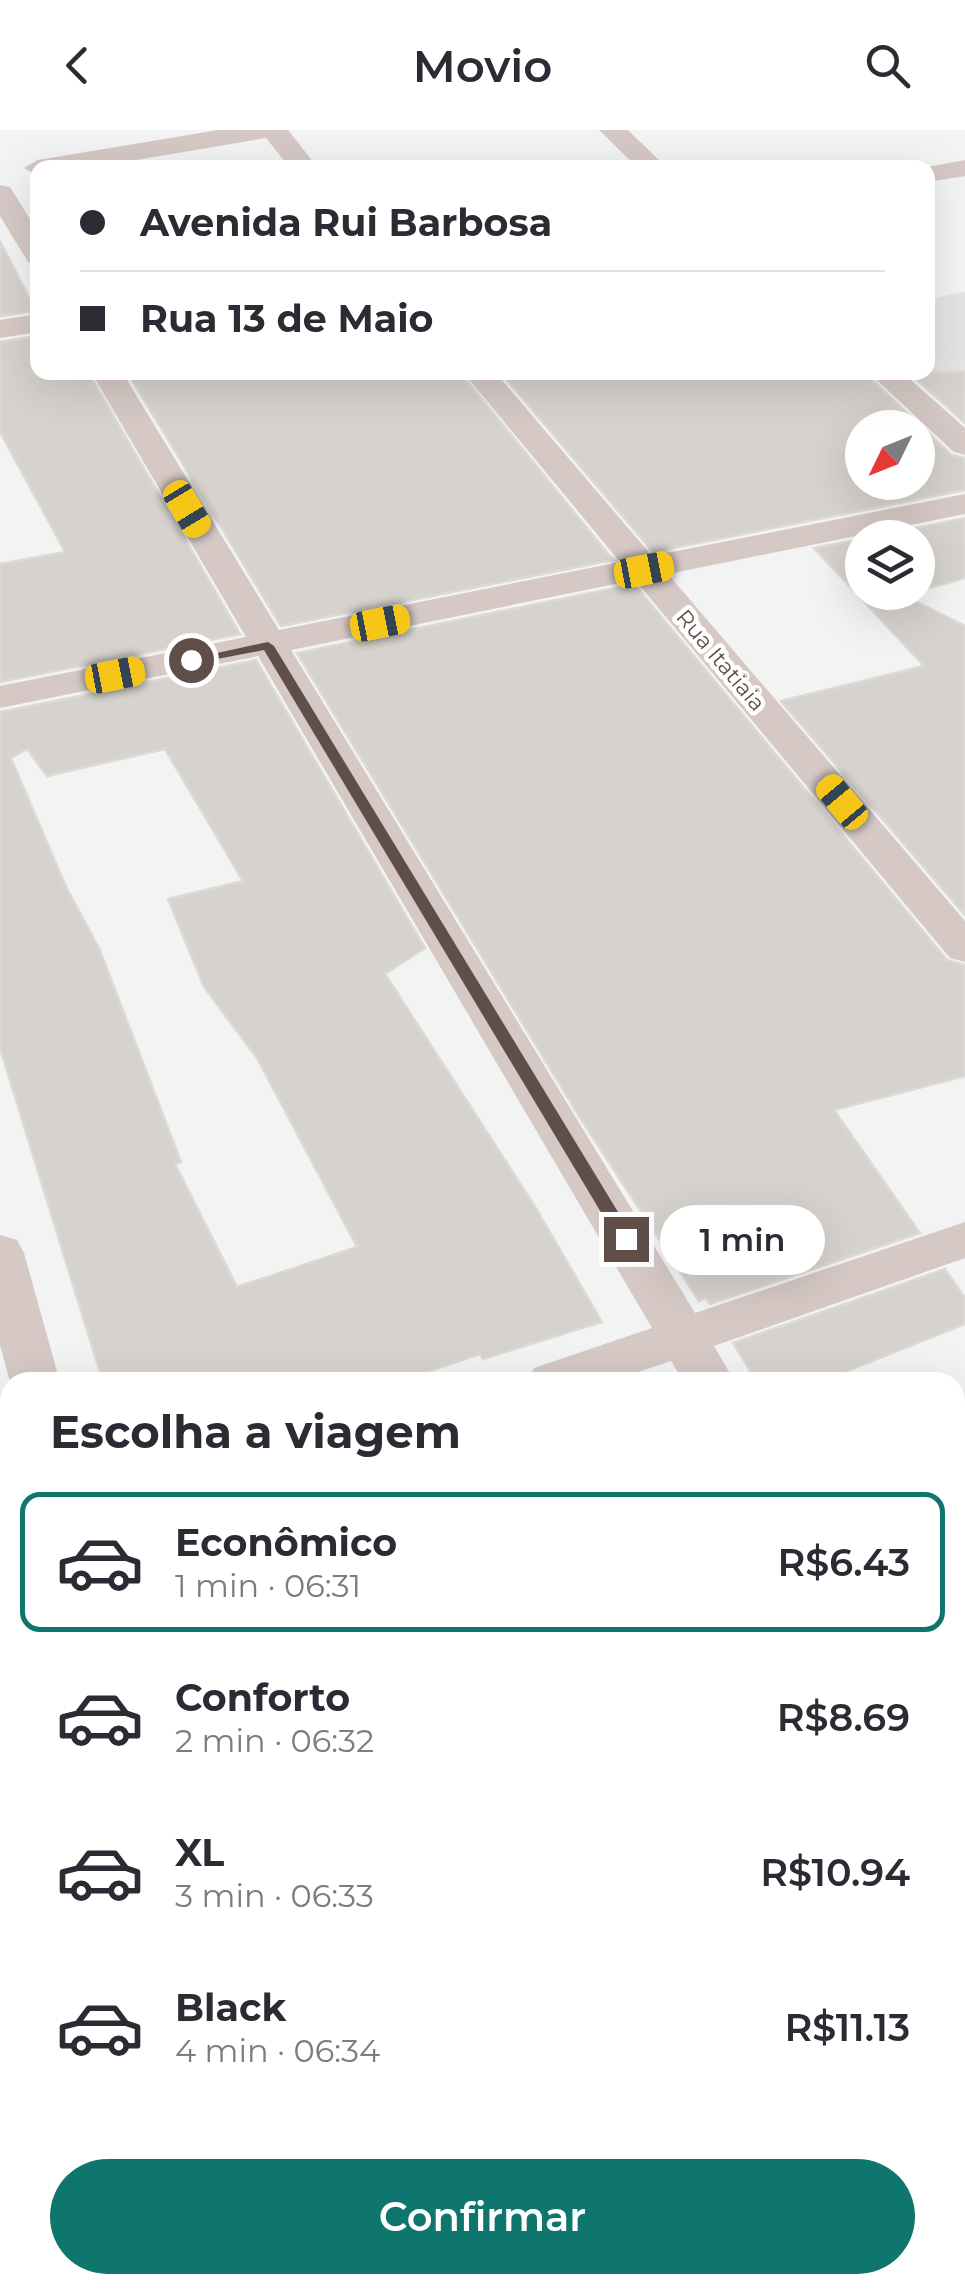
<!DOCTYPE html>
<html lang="pt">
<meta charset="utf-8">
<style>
body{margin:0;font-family:Montserrat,sans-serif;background:#f7f7f7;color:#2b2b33;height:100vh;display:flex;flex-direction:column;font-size:38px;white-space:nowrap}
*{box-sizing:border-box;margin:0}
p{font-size:32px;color:#7c7c81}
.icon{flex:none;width:55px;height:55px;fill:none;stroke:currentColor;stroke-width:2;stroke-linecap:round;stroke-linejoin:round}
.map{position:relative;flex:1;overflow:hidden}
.sheet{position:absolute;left:0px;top:1242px;width:965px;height:922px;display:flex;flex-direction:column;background:#fff;border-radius:30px 30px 0 0;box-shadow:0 10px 40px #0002}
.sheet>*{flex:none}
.hud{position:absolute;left:30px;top:30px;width:905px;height:220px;border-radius:20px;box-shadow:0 10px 40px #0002;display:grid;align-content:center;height:220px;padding:0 50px;background:#fff}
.needle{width:65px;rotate:227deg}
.tools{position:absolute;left:845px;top:280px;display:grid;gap:20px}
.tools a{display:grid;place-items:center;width:90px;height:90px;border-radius:50%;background:#fff;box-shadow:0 10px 40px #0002;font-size:50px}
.end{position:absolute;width:45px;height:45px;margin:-22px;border:12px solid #604e48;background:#fff;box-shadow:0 0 0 5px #fff}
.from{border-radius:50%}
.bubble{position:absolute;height:70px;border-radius:35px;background:#fff;box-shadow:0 10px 40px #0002;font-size:32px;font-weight:600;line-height:70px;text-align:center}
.car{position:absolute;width:30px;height:60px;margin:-30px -15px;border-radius:12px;box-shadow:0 0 8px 2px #0007;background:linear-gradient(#f5c518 24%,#345 0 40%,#f5c518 0 76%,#345 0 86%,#f5c518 0)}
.hud b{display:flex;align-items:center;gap:35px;height:95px;font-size:38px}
.hud b+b{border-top:2px solid #e1e1e2}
.hud i{width:25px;height:25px;background:#2b2b33}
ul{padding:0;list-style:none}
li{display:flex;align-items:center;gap:30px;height:140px;margin:0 20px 15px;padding:0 30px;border:5px solid transparent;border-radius:20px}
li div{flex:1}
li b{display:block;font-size:38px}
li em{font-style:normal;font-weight:600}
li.selected{border-color:#0f766e}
li>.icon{width:90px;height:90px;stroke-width:1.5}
h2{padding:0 50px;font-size:45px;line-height:120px}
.primary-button{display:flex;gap:20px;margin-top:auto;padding:20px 50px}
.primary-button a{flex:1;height:115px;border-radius:60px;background:#0f766e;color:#fff;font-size:40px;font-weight:600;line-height:115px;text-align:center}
header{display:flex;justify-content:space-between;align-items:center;height:130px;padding:0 50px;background:#fff;font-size:45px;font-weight:600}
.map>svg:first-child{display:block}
</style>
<header><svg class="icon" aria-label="back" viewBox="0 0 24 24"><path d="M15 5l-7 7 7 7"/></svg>Movio<svg class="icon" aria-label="search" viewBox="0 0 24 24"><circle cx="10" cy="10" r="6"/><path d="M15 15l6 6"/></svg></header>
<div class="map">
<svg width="965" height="2163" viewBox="0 0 965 2163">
<rect width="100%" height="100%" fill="#f1f4f3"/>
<path fill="#e3e5e4" d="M 965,162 L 965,292 L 928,242 L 928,169 Z"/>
<path fill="#d6d2cd" stroke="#ddd9d5" stroke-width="2.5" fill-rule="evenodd" d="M 0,111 L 36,181 L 0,186 Z
M 38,206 L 38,242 L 88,242 L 240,504 L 0,552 L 0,434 L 65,422 L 0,302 L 0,212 Z
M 127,242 L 460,242 L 613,430 L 281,496 Z
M 500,242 L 864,242 L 951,325 L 965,328 L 965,360 L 653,422 ZM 862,298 L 918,298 L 918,352 L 862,352 Z
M 908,242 L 965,242 L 965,293 Z
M 965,388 L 965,448 L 918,461 L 918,408 L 868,408 Z
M 862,409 L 862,462 L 911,462 L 903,465 L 965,496 L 965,785 L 781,571 L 924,536 L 814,418 Z
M 634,454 L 947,830 L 965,835 L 965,946 L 834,980 L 920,1103 L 710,1174 L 706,1168 L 699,1171 L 579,986 L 297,523 Z
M 256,530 L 425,818 L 385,844 L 534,1075 L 602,1192 L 483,1229 L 480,1224 L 397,1252 L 103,1252 L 0,918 L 0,582 ZM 27,619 L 47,646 L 165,619 L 243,751 L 168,769 L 204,857 L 257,928 L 357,1117 L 237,1157 L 175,1034 L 181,1032 L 99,818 L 67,759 L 11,628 Z
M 945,1139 L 965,1168 L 965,1194 L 820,1252 L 757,1252 L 733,1213 Z"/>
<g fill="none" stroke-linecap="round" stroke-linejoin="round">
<path fill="#d6c9c5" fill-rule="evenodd" d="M 218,0 L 288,0 L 318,38 L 290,38 L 266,8 L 89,38 L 38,38 L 38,46 L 24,38 L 38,30 Z
M 599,0 L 628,0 L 667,38 L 638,38 Z
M 965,30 L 965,46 L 928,52 L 928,38 L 921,38 Z
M 0,55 L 10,57 L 38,102 L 38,135 L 28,132 L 0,86 Z
M 38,184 L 38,202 L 0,208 L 0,190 Z
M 91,242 L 122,242 L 279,500 L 620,432 L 463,242 L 495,242 L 652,426 L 965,364 L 965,384 L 668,444 L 965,791 L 965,832 L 950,828 L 635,450 L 291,520 L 695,1183 L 965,1092 L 965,1128 L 714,1216 L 735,1252 L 684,1252 L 671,1231 L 609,1252 L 527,1252 L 534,1238 L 652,1198 L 258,526 L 0,578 L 0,556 L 246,507 Z
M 868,242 L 902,242 L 965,298 L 965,325 L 954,322 Z
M 0,1105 L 17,1110 L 24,1123 L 60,1252 L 10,1252 L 0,1215 Z
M 10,1412 L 10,1458 L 0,1462 L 0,1416 Z
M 955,1658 L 965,1662 L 965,1730 L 955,1727 Z
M 965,1995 L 965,2062 L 955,2066 L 955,1999 Z
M 274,2155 L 342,2155 L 345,2163 L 277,2163 Z
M 626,2155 L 709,2155 L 706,2163 L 623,2163 Z"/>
</g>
<path fill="#604e48" d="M 268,512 L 274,516 L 632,1105 L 632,1114 L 620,1114 L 264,520 L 191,534 L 185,530 Z"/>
<g text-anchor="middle" stroke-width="9" stroke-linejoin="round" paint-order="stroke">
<g font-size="22" fill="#604e48" stroke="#fff">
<text transform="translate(721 530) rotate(50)" y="8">Rua Itatiaia</text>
</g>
</g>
</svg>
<div class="tools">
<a><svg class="needle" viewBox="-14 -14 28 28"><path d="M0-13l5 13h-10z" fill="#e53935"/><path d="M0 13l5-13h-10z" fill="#7c7c81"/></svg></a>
<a><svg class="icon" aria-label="layers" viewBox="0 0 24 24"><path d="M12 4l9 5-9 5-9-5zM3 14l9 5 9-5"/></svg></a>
</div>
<i class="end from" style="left:191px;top:530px"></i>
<i class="end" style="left:626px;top:1109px"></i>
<div class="bubble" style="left:660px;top:1075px;width:165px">1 min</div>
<i class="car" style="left:187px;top:379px;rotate:149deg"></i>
<i class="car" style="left:644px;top:440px;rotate:79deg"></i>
<i class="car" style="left:380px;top:493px;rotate:79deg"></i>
<i class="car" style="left:115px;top:545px;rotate:79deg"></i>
<i class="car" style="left:842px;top:672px;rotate:320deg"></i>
<div class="hud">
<b><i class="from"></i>Avenida Rui Barbosa</b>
<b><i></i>Rua 13 de Maio</b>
</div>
<section class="sheet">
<h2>Escolha a viagem</h2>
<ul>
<li class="selected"><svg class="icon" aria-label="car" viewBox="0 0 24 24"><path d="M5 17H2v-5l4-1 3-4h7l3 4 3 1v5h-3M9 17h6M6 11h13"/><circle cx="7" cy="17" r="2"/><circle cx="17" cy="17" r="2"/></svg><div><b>Econômico</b><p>1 min · 06:31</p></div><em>R$6.43</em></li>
<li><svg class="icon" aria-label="car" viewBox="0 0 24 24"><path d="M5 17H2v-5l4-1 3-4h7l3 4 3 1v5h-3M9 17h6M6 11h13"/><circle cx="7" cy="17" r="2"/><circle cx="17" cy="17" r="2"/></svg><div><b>Conforto</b><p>2 min · 06:32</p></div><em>R$8.69</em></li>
<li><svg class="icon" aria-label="car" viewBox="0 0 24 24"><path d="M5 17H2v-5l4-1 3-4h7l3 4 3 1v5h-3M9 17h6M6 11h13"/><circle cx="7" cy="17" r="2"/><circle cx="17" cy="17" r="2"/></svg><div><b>XL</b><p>3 min · 06:33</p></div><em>R$10.94</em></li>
<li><svg class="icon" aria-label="car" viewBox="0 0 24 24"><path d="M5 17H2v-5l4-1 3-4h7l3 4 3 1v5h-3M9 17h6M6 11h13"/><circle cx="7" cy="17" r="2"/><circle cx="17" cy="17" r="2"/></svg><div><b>Black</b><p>4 min · 06:34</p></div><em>R$11.13</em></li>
</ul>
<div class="primary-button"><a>Confirmar</a></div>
</section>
</div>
